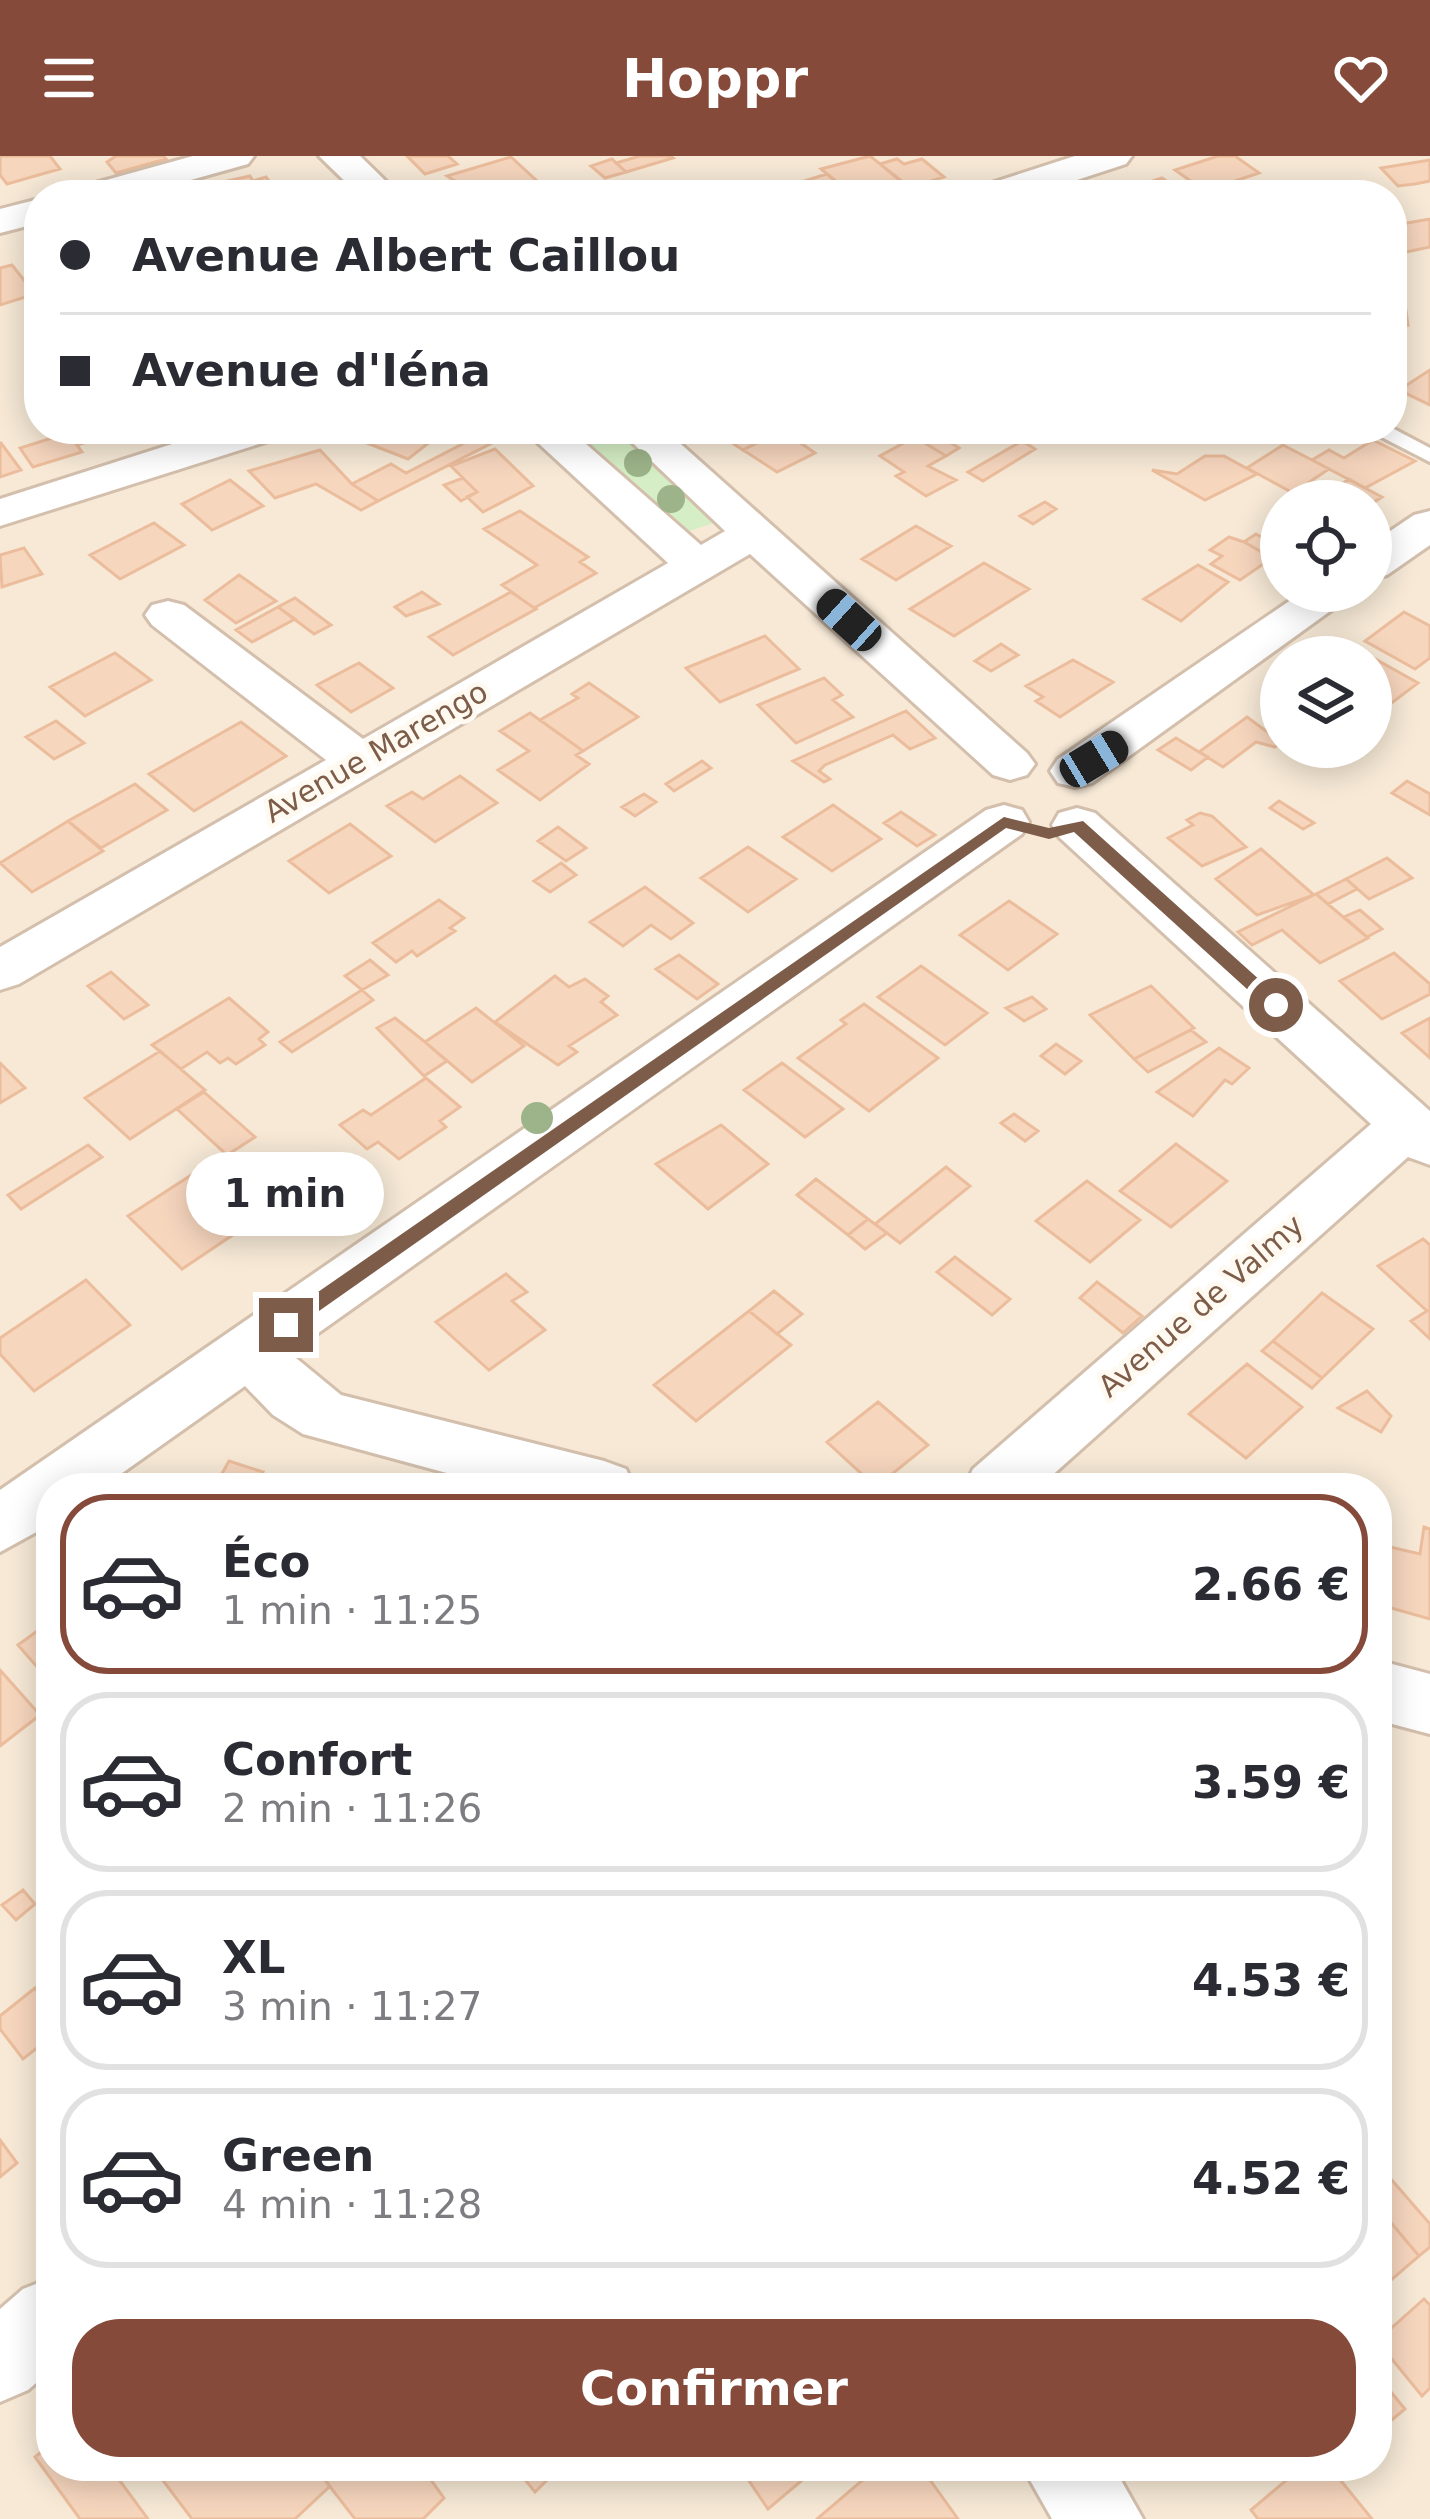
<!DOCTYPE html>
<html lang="fr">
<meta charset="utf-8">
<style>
body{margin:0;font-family:"DejaVu Sans",sans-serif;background:#f2f2f3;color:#2b2b33;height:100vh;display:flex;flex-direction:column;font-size:45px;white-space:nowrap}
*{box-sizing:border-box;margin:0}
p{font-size:39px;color:#7c7c81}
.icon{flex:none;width:66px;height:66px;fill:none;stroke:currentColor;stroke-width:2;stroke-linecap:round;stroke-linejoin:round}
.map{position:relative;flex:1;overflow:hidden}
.side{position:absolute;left:36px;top:1317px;width:1356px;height:1008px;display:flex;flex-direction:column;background:#fff;border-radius:48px;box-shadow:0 6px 30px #0003}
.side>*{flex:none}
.banner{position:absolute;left:24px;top:24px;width:1383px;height:264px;border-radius:48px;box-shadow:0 6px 30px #0003;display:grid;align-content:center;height:264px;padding:0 36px;background:#fff}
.controls{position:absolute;left:1260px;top:324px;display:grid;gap:24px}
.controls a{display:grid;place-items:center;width:132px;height:132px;border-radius:50%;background:#fff;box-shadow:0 6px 30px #0003;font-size:60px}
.end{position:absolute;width:54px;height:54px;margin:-27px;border:15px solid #7d5d49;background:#fff;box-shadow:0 0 0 6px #fff}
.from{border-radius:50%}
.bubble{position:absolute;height:84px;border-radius:42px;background:#fff;box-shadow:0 6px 30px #0003;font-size:39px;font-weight:600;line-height:84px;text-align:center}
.car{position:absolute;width:36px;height:72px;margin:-36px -18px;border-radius:15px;box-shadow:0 0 9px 3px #0007;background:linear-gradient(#222 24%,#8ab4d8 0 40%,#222 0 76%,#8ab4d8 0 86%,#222 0)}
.banner b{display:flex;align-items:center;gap:42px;height:114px;font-size:45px}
.banner b+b{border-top:3px solid #e1e1e2}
.banner i{width:30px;height:30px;background:#2b2b33}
ul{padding:21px 0 0;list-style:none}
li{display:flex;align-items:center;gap:36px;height:180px;margin:0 24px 18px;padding:0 12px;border:6px solid #e1e1e2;border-radius:48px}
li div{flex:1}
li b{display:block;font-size:45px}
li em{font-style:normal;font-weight:600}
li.on{border-color:#854a3a}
li>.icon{width:108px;height:108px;stroke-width:1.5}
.button{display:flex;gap:24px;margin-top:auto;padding:24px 36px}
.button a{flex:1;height:138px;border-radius:48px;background:#854a3a;color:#fff;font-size:48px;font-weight:600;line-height:138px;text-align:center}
header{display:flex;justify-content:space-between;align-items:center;height:156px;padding:0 36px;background:#854a3a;color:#fff;font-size:54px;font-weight:600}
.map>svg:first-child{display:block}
</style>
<header><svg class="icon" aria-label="menu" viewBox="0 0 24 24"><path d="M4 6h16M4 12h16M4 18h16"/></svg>Hoppr<svg class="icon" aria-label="heart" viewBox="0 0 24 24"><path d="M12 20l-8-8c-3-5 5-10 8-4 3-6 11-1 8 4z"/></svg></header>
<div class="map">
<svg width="1430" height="2363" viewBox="0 0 1430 2363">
<rect width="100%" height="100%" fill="#fef7e9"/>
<path fill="#f7e9d6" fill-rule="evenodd" d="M 0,0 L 1430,0 L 1430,2363 L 0,2363 ZM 39,39 L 1392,39 L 1392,273 L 39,273 ZM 1281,345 L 1371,345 L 1371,435 L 1281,435 ZM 1281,501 L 1371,501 L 1371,591 L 1281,591 ZM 51,1332 L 1377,1332 L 1377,2310 L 51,2310 Z"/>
<path fill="#d5eec5" d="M 557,273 L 619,273 L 714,367 L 680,378 L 662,366 L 671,361 L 585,285 L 574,289 Z"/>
<path fill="#f7d6be" stroke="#ebbd9c" stroke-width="3" d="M 0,0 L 50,0 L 60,13 L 7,28 L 0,19 Z
M 116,0 L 163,0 L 166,3 L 116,17 L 107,6 Z
M 407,0 L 448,0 L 457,8 L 425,18 Z
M 640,0 L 670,0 L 673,2 L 626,16 L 616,7 Z
M 870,0 L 903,26 L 853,39 L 821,13 Z
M 1218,0 L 1235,0 L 1259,17 L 1205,35 L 1175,14 Z
M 511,1 L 537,25 L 478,39 L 447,20 Z
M 612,3 L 626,16 L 605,22 L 591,10 Z
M 897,3 L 904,8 L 922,3 L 944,21 L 909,32 L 880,8 Z
M 1430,4 L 1430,25 L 1415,28 L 1398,30 L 1381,12 Z
M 827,18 L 852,39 L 786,39 L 778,33 Z
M 250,20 L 253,25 L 266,21 L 275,33 L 262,39 L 220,39 L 214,28 Z
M 1162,22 L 1187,39 L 1120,36 Z
M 1430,63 L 1430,91 L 1406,96 L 1396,69 Z
M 12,109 L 35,138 L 0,149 L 0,112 Z
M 1392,133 L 1403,134 L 1408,169 L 1392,167 Z
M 1430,214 L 1430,249 L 1399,234 Z
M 65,273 L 128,273 L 77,289 Z
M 387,273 L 443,273 L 445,274 L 408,303 L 367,287 Z
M 711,273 L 784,273 L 743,294 Z
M 929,273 L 959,292 L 946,300 L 915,281 Z
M 782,274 L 815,297 L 777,316 L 743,294 Z
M 68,277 L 82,296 L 33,311 L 20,292 Z
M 478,280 L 490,288 L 378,345 L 352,328 L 391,308 L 406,317 Z
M 915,281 L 946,300 L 928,310 L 956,324 L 926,340 L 896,320 L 904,316 L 880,300 Z
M 1373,284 L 1415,305 L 1365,332 L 1312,304 L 1329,294 L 1344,302 Z
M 1022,285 L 1035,293 L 983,325 L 968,316 Z
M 0,287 L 1,287 L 21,314 L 0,321 Z
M 1283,289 L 1312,304 L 1329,313 L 1293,337 L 1247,312 Z
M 495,293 L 533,330 L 483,356 L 467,341 L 477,336 L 451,310 Z
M 320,294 L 352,328 L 378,345 L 361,354 L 316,328 L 275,342 L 249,315 Z
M 1205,300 L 1224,300 L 1257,318 L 1205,344 L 1152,314 L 1177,318 Z
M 463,322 L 477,336 L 461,345 L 444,329 Z
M 1349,323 L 1365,332 L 1382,341 L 1371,348 L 1336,332 Z
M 230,324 L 263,350 L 212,374 L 182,348 Z
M 1045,346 L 1056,353 L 1033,368 L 1020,360 Z
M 520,355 L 588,401 L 580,406 L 596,417 L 534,452 L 502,429 L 537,409 L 484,373 Z
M 154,367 L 184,389 L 120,423 L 90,399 Z
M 916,370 L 951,390 L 896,424 L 862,403 Z
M 1256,378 L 1281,392 L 1281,396 L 1272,402 L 1244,386 Z
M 1229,381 L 1244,386 L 1272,402 L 1240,424 L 1211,408 L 1222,400 L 1210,394 Z
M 24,392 L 42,418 L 2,431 L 0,399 Z
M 984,407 L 1029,433 L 954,480 L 910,453 Z
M 1198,409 L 1228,426 L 1181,465 L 1144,443 Z
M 239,419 L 276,445 L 236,467 L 205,444 Z
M 422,436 L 439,448 L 406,460 L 395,451 Z
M 511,436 L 536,453 L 453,499 L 429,481 Z
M 295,442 L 331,469 L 314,478 L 278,451 Z
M 278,451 L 295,463 L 252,486 L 236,474 Z
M 1404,456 L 1430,470 L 1430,502 L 1415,513 L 1365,485 Z
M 765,480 L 799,513 L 720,546 L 686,512 Z
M 1001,488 L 1018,499 L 991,515 L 975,505 Z
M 1361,495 L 1418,527 L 1373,561 L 1371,501 L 1353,501 Z
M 115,497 L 151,524 L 85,560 L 50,531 Z
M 1073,504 L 1113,526 L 1060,561 L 1036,545 L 1043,541 L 1026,530 Z
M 359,507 L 393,532 L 351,556 L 317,529 Z
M 824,522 L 842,539 L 833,544 L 853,561 L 796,587 L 758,549 Z
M 589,527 L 638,561 L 583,595 L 540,564 L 578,542 L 572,538 Z
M 906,555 L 935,582 L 910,593 L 893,579 L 825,609 L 819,615 L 830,623 L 824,626 L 793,605 Z
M 530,557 L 583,595 L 576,599 L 589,608 L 540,644 L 498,614 L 529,595 L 500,575 Z
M 1247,561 L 1281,586 L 1275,591 L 1256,586 L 1223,611 L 1199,596 Z
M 56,565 L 84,587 L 54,603 L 26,581 Z
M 241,566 L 286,600 L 194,655 L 149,618 Z
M 1176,582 L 1199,596 L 1208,601 L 1191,614 L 1158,594 Z
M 702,605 L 711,612 L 674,635 L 666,628 Z
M 460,620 L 497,647 L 435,686 L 387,650 L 412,636 L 423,643 Z
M 1407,625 L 1430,638 L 1430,659 L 1392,637 Z
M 135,628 L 167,654 L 101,692 L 68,665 Z
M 644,638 L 656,646 L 635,660 L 622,651 Z
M 1279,645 L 1314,667 L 1303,673 L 1270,652 Z
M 833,649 L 881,683 L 832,715 L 783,681 Z
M 901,656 L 935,679 L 917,690 L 884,667 Z
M 1200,657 L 1212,660 L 1246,691 L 1202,710 L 1168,682 L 1193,669 L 1187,664 Z
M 68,665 L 103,695 L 32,736 L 0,707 Z
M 350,668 L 391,700 L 329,737 L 289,705 Z
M 558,671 L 586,692 L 566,705 L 538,685 Z
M 748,691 L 796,723 L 748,756 L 701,722 Z
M 1261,693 L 1314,739 L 1257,759 L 1216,723 Z
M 1387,702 L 1412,722 L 1369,743 L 1346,723 Z
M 561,707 L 576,719 L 550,736 L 534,725 Z
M 1346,723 L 1357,733 L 1328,748 L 1316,738 Z
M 645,731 L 693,767 L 671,783 L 651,769 L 623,790 L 590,766 Z
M 1316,738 L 1368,782 L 1320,807 L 1282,774 L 1252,789 L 1238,776 Z
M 439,744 L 464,762 L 450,772 L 455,775 L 417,800 L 412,795 L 396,806 L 373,787 Z
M 1009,745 L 1057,778 L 1008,814 L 960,779 Z
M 1360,754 L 1382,773 L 1367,781 L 1344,761 Z
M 1394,797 L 1430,828 L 1430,838 L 1382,863 L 1340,825 Z
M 679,799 L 718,828 L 697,843 L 656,813 Z
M 370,804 L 388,819 L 362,834 L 345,820 Z
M 921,810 L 987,857 L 945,889 L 878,841 Z
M 111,816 L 148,849 L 124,863 L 88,830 Z
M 555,820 L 569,831 L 585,823 L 608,840 L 601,846 L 617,859 L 569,890 L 577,896 L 558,909 L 495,866 Z
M 1151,830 L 1194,872 L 1134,903 L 1090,859 Z
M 362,834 L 373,844 L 292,896 L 280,886 Z
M 1032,841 L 1046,853 L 1024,865 L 1006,852 Z
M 229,842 L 268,876 L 259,883 L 265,889 L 236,908 L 228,902 L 220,907 L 207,896 L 181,913 L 152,889 Z
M 864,848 L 938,902 L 869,955 L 798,902 L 846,868 L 841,864 Z
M 476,852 L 524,890 L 472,926 L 425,886 Z
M 395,862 L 425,886 L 447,905 L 424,920 L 377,872 Z
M 1430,862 L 1430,902 L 1402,877 Z
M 1191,874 L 1206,886 L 1148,916 L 1134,903 Z
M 1056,888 L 1081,905 L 1065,918 L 1041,900 Z
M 1219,892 L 1249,912 L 1232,928 L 1225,924 L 1193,960 L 1157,936 Z
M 160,895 L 205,934 L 130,983 L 85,942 Z
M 0,907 L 25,932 L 0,947 Z
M 782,907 L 843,953 L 805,981 L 744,934 Z
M 426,922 L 460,951 L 440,965 L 446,971 L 399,1003 L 378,986 L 367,993 L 340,969 L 363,954 L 371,959 Z
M 204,936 L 255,981 L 227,999 L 177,953 Z
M 1014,958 L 1038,975 L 1025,985 L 1001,967 Z
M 721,969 L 768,1008 L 708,1053 L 656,1008 Z
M 1176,988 L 1227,1025 L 1171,1071 L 1120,1035 Z
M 88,989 L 102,1001 L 21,1053 L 8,1039 Z
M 210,1007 L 264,1058 L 182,1113 L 128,1060 Z
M 946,1011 L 970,1030 L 900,1087 L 875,1068 Z
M 816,1023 L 868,1063 L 848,1079 L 797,1039 Z
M 1087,1025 L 1140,1064 L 1090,1106 L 1036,1065 Z
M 868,1063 L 887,1077 L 865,1093 L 848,1079 Z
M 1423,1083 L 1430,1089 L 1430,1183 L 1411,1165 L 1427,1155 L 1378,1110 Z
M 955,1101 L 1010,1143 L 992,1159 L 937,1116 Z
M 506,1118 L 527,1136 L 512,1145 L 545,1174 L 489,1214 L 436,1166 Z
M 86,1124 L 130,1169 L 34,1235 L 0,1198 L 0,1182 Z
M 1097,1126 L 1142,1160 L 1123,1177 L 1080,1142 Z
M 774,1135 L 802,1158 L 777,1178 L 749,1155 Z
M 1322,1137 L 1373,1173 L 1322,1222 L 1273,1185 Z
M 749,1155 L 791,1189 L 696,1265 L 654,1229 Z
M 1273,1185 L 1322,1222 L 1312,1232 L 1262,1195 Z
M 1247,1208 L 1302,1251 L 1246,1302 L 1189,1258 Z
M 1367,1235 L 1391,1260 L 1381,1276 L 1338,1252 Z
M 878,1246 L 928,1289 L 876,1331 L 827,1286 Z
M 229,1305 L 263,1316 L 255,1332 L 214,1332 Z
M 1424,1371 L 1430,1373 L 1430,1463 L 1377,1448 L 1377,1388 L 1420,1398 Z
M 51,1465 L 51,1527 L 18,1489 Z
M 0,1514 L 40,1559 L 0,1590 Z
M 23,1734 L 35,1748 L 16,1764 L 2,1749 Z
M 35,1832 L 51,1853 L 51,1881 L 23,1903 L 0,1873 L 0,1860 Z
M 0,1984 L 17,2007 L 0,2021 Z
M 1377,2007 L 1430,2068 L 1430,2091 L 1419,2100 L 1377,2050 Z
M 1377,2050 L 1419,2100 L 1377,2136 Z
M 1424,2143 L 1430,2149 L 1430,2232 L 1422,2240 L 1377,2185 Z
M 1377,2219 L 1405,2253 L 1377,2276 Z
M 51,2288 L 51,2310 L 109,2310 L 148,2363 L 80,2363 L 35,2301 Z
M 152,2310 L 314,2310 L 330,2330 L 295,2363 L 192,2363 Z
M 314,2310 L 421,2310 L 444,2342 L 423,2363 L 355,2363 Z
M 514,2310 L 561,2310 L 535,2336 Z
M 739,2310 L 819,2310 L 768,2353 Z
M 879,2310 L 920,2310 L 958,2363 L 817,2363 Z
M 1303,2310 L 1329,2310 L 1372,2363 L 1258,2363 L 1251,2354 Z"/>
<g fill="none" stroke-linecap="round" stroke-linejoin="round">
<defs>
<path id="service" d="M 1392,272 L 1430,292 L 1430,306 L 1366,273 Z"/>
<path id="minor" d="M 193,0 L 254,0 L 248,8 L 137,39 L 76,39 L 81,31 Z
M 319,0 L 360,0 L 400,39 L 359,39 Z
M 1075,0 L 1132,0 L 1126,8 L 1031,39 L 974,39 L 979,31 Z
M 39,43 L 39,67 L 0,77 L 0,53 Z
M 219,273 L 284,273 L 278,282 L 0,370 L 0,343 Z
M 523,273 L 569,273 L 701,389 L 725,375 L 618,273 L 664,273 L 1027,597 L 1035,608 L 1027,619 L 1010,624 L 993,619 L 750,398 L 19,828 L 0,834 L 0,791 L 326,604 L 152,469 L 145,459 L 152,449 L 168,445 L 184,449 L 363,583 L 668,407 Z
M 1430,355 L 1430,389 L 1387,419 L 1371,423 L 1371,388 L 1414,359 Z
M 1304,435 L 1358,435 L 1092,627 L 1075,631 L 1058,627 L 1050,615 L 1058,603 Z
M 1004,649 L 1022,654 L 1029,666 L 1022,678 L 290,1197 L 341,1239 L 604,1305 L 626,1313 L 635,1332 L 502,1332 L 303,1278 L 273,1259 L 245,1230 L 101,1332 L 51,1332 L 51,1368 L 0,1396 L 0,1334 L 986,654 Z
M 1077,652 L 1095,657 L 1430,955 L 1430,1009 L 1408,1001 L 1038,1332 L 964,1332 L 973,1313 L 1371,968 L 1059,681 L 1052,669 L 1059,657 Z
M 1377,1504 L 1430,1518 L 1430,1578 L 1377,1564 Z
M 51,2122 L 51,2214 L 28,2234 L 0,2246 L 0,2153 L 23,2133 Z
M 1022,2310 L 1113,2310 L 1143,2363 L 1052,2363 Z"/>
</defs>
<use href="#service" stroke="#d3bfac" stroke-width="6"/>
<use href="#minor" stroke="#d3bfac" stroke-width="6"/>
<use href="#service" fill="#fff" fill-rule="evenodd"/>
<use href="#minor" fill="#fff" fill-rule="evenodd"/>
</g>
<g fill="#9db48a">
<circle cx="638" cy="307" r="14"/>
<circle cx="671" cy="343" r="14"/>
<circle cx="537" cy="962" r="16"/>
</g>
<path fill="#7d5d49" d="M 1004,661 L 1049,672 L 1083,665 L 1282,844 L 1282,853 L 1269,853 L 1074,676 L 1049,683 L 1006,672 L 292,1174 L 279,1174 L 279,1163 Z"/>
<g text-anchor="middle" stroke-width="10" stroke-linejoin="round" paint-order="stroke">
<g font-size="30" fill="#7d5d49" stroke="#fffaf1">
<text transform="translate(376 596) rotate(-30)" y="10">Avenue Marengo</text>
<text transform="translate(1201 1150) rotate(-41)" y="10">Avenue de Valmy</text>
</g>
</g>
</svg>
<div class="controls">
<a><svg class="icon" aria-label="locate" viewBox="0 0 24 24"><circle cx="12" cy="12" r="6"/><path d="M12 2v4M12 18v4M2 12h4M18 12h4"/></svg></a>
<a><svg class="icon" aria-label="layers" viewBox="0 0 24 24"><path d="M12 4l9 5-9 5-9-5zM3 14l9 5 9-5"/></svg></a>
</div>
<i class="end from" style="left:1276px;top:849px"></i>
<i class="end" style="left:286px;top:1169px"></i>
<div class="bubble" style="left:186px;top:996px;width:198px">1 min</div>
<i class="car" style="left:849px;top:464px;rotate:312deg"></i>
<i class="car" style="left:1094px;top:603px;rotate:59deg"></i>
<div class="banner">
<b><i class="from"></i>Avenue Albert Caillou</b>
<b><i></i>Avenue d'Iéna</b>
</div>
<section class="side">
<ul>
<li class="on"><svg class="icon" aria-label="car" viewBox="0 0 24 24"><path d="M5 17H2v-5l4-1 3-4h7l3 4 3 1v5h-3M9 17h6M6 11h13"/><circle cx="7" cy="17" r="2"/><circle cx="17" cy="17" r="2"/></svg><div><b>Éco</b><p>1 min · 11:25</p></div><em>2.66 €</em></li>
<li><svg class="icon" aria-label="car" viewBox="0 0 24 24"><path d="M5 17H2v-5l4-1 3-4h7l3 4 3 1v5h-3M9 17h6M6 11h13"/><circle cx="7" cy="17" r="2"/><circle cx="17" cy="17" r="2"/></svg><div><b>Confort</b><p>2 min · 11:26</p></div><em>3.59 €</em></li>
<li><svg class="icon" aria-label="car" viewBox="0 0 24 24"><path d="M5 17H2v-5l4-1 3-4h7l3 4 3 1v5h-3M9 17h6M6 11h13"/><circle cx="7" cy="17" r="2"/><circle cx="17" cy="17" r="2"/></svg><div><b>XL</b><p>3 min · 11:27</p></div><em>4.53 €</em></li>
<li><svg class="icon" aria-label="car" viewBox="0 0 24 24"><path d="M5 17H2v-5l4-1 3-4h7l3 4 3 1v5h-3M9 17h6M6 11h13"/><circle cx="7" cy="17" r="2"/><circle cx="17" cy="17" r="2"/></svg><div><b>Green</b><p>4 min · 11:28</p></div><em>4.52 €</em></li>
</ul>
<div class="button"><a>Confirmer</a></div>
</section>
</div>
